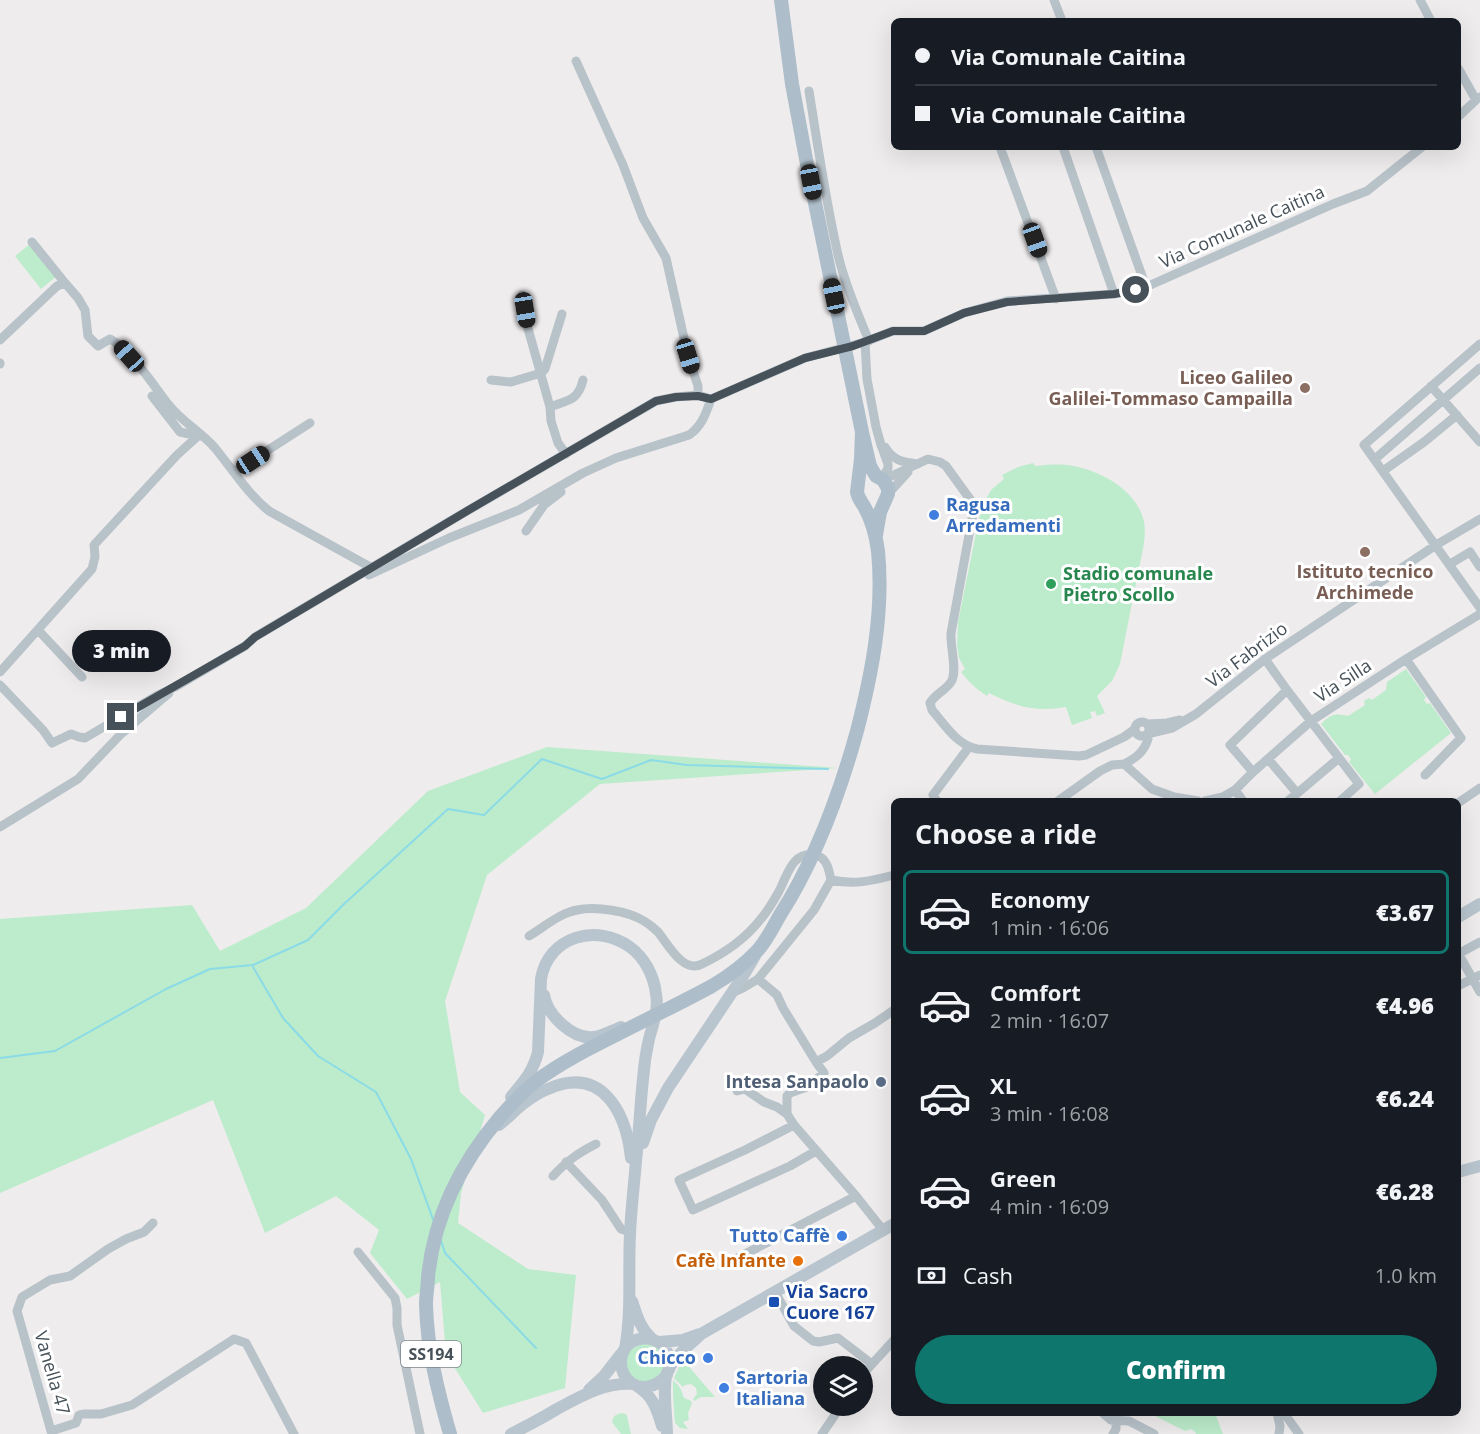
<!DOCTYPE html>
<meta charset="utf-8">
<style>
body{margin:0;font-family:"Open Sans",sans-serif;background:#20242c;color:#f1f3f6;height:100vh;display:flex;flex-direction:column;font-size:22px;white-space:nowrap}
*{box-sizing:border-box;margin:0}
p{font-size:20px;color:#9ea1a6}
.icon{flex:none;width:33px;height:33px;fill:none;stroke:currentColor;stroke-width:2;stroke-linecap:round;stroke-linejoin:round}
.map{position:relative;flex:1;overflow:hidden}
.details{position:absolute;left:891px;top:798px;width:570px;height:618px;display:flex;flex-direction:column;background:#171b24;border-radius:9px;box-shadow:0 6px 24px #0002}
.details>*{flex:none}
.top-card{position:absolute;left:891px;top:18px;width:570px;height:132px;border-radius:9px;box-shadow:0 6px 24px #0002;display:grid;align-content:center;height:132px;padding:0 24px;background:#171b24}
.tools{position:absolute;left:813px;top:1356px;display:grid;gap:12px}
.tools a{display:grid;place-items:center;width:60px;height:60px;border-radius:50%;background:#171b24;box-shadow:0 6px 24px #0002;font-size:30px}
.end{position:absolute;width:27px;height:27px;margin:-14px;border:8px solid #465159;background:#fff;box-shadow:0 0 0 3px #fff}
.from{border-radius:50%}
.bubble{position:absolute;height:42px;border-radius:21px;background:#171b24;box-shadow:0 6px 24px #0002;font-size:20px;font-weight:800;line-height:42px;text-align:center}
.car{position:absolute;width:18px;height:36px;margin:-18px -9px;border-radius:8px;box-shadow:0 0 4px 2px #0007;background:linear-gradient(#222 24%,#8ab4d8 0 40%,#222 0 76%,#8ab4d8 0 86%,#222 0)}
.top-card b{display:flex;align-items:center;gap:21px;height:57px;font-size:22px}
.top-card b+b{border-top:2px solid #363941}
.top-card i{width:15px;height:15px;background:#f1f3f6}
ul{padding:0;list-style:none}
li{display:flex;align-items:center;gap:18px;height:84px;margin:0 12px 9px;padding:0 12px;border:3px solid transparent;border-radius:9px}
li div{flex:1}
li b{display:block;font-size:22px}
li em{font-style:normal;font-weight:800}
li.active{border-color:#0f766e}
li>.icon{width:54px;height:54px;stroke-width:1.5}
h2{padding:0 24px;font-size:27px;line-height:72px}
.pay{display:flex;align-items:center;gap:15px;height:66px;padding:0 24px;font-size:22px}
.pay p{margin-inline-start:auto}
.primary-button{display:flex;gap:12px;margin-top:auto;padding:12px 24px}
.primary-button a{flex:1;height:69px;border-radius:36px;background:#0f766e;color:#fff;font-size:24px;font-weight:800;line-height:69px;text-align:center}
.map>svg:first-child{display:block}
</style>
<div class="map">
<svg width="1480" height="1434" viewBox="0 0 1480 1434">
<rect width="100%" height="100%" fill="#efeced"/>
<path fill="#bceccb" d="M 30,244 L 57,276 L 41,289 L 15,256 Z
M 1033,463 L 1035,466 C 1045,465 1056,464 1067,465 C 1098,469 1137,489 1144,522 C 1147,538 1141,557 1138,573 C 1132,603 1126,633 1120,664 L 1112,681 L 1097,696 L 1105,713 L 1097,716 L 1095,711 L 1090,712 L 1092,718 L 1072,725 L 1066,707 C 1035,712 1017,707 989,693 L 987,696 C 976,689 969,682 961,672 L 965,669 L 959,658 L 957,644 L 958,622 L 981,509 L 991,490 L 1004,479 L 1002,475 L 1018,467 Z
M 1406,669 L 1426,697 L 1424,700 L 1427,704 L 1430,703 L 1451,733 L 1375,794 L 1349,762 L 1351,759 L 1348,755 L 1345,755 L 1321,724 C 1332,714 1333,713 1348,716 L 1365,705 L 1364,701 L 1369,698 L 1372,700 L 1386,690 L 1387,682 Z
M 547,747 L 838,768 L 600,784 L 487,875 L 445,1001 L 460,1092 L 485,1115 L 461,1193 L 458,1223 L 528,1269 L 576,1275 L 565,1388 L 483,1413 L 446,1354 L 440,1282 L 407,1299 L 370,1253 L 379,1230 L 336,1196 L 265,1233 L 213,1100 L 0,1193 L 0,919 L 192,905 L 220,951 L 306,908 L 428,791 Z
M626 1363a19 19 0 1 1 38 0a19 19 0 1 1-38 0Z
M 685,1362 L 715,1397 L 701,1397 L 694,1401 L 693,1399 L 697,1394 L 696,1388 L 691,1384 L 685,1385 L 683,1387 L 674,1378 L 680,1365 Z
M 673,1380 C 676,1383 680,1387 681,1390 C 684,1396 681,1398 690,1400 L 692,1403 L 688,1413 L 689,1420 L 683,1422 L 688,1429 L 680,1428 L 675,1423 L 673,1394 Z
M 621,1413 L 626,1414 L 627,1416 L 631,1434 L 621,1434 L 612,1422 L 614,1416 Z
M 1159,1413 L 1215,1413 L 1223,1434 L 1196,1434 L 1195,1432 L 1191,1429 L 1185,1431 L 1153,1415 Z"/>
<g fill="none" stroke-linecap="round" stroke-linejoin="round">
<path stroke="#8bdbe7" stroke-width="2" d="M 253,967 L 283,1018 L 318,1056 L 376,1092 L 411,1159 L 434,1222
M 0,1058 L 55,1051 L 166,989 L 210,969 L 253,965 L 308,940 L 344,904 L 448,809 L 484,815 L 542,759 L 602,779 L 651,760 L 687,765 L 828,769
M 441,1241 L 445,1253 L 536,1348"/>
<path stroke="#b8c2c9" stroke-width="9" d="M 1054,0 L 1062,21
M 1420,0 L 1431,21
M 576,61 L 623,165 L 643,218 L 666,258 L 688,356 L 698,386 L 698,395
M 1458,68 L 1476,100
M 809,91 C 818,147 826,204 839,259 C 846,287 858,314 869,341
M 1458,117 L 1476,100 L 1480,97
M 1000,147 L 1056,299
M 1063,147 L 1114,294
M 1096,147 L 1146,287
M 32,242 L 65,283
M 522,295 L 527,325 L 550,407 L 551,421 L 558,443 L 566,454
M 0,340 L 57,286 L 65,283 L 78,298 L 85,310 L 88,336 L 98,346 L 110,339 C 130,349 154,386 168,404 C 181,421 201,432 215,448 C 233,470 247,493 269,511 L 372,568
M 865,342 L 867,379 L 876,427 L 881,445 L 888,464 L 888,468 L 882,479
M 1480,344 L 1364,445 L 1480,608
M 0,363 L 0,364
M 491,380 L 511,382 L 541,373 L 545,369 L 562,314
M 1431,386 L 1480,442
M 152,396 L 180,432 L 198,436
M 550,407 C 568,400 578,401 583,380
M 885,447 C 893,461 903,462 918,464
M 1375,459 L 1480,368
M 1383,471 L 1424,442 L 1457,415
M 234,472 L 310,423
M 883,480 L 928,459 L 940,462 L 946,466 L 972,502 L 974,508 L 951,633 C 950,647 958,672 951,682 C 945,691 935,694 930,703 L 932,710 C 945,725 957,745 977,749 L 1079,756 L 1086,755 L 1124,737 L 1135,729
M 888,494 L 908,472
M 526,531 L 544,505 L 561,492
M 1450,564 L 1470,552 L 1480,567
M 369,575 L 449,538 L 519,510 L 583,473 L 616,458 L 689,435 C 702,426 706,413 711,399
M 38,630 L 82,677
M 1265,659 L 1287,690 L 1359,784 L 1340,801
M 1406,659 L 1461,738 L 1425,775
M 0,672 L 92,569 L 95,557 L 94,545 L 177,455 L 198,436 L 202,436
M 0,685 L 43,730 L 52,743 L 71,734 L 79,737 L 85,738 L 156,696 L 175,687 L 245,646 L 255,637 L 467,511 L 656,401 L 676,397 L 698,395 L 711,399 L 805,358 L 865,342 L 893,331 L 924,331 L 964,313 L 1007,301 L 1114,294 L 1136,290 L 1146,287 L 1333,204 L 1367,191 L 1422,147
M1135 729a7 7 0 1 1 14 0a7 7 0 1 1-14 0Z
M 1148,724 L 1167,723 L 1180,720
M 1147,734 L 1172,728 L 1196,714 L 1265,659 L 1436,545 L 1480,519
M 1268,759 L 1297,793
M 1124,764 C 1136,758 1144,752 1148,739 L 1146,736
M 1253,772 L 1230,745 L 1287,690
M 1235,790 L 1243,801
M 937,801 L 933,795 L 969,747
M 1058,801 L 1100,771 L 1112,765 L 1124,764 L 1152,789 L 1174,797 L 1198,801
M 1205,801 L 1223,797 L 1235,790 L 1253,772 L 1311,721 L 1406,659 L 1480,614
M 1288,801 L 1339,758
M 1458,803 L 1480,788
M 0,827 L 78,779 L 121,734 L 169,693
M 831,880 C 855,885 871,881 894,875
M 529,936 C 544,927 560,913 577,910 C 596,906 628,911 644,921 C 649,924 654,928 658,932 C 668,944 683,974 702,964 C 723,954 745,939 760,920 C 767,912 773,902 778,893 C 787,878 791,850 816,855 C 827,858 829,870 831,880 L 814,910 L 758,979 L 743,988 L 732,993
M 1458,953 L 1480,992
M 1458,954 L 1480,942
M 758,979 L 777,995 L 783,1008 L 816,1062
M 1458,986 L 1480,975
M 737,1091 L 745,1089 L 764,1102 L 777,1107 L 787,1114
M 794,1125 L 745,1150 L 679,1180 L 693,1210 L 790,1166 L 816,1151
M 566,1162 L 602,1200 L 621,1229 L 630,1232
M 553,1176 C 567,1161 578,1153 596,1144
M 153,1223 L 144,1232 L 126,1239 L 108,1249 L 70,1276 L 50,1280 L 22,1297 L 17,1311 L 51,1431 L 76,1423 L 79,1415 L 83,1414 L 101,1414 L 132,1405 L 234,1339 L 246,1343 L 294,1434
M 883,1230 L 856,1196 L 794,1125 L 787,1114 L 787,1096 L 790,1093 L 807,1087 L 824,1073 L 816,1062 L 827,1056 L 849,1038 L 875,1023 L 894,1010
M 358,1252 L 395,1298 L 397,1308 L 397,1325 L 420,1434
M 726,1264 L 856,1196
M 775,1292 L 794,1326 L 813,1341 L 819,1342 L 838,1338 L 872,1364
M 862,1375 L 894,1340
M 1103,1413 L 1111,1420 L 1129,1421 L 1154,1434
M 1277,1413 L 1280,1426 L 1279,1434
M 1284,1413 L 1299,1434
M 822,1434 L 841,1406
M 1113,1434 L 1116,1429 L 1116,1421"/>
<path stroke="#b9c5ce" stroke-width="12" d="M 1458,917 L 1480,904
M 544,995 C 547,1015 573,1040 594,1037 C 603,1036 613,1030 621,1027
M 511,1097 C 524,1081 533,1072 538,1052 L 541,979 C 548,936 597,923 630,947 C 645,958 654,976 656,994 C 659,1009 653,1024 649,1039 C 646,1052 644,1066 643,1079 C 640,1107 639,1134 636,1161 C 634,1186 631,1210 630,1234 C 628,1272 632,1311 625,1349
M 499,1125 C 508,1118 515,1110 524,1103 C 531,1098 540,1092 548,1089 C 602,1065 626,1112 631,1158
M 643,1143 L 651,1120 L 668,1088 L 745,973 L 755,956
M 1458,1172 L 1480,1166
M 632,1301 C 637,1316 640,1328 652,1339
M 659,1342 L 683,1340 L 700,1334
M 667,1375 C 656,1388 639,1392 627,1379 C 623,1374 621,1368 621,1362 C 622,1327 676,1332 669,1370
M 637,1386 C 653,1396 657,1409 662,1426
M 589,1390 L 604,1376 L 621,1354
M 511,1434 C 527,1426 542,1418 557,1409 C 581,1396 605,1382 633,1384
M 667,1434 C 667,1418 662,1387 667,1373 C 673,1357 690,1345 701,1334 L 894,1224"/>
<path stroke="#adbeca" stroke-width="14" d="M 781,0 L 792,84 L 806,159 L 862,432 L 870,466 L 876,476 L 883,480 L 888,488 L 888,494 L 880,512 L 876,535
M 450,1434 C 438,1392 427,1349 426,1304 C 426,1295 428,1286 428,1277 C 434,1217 461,1163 500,1117 C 511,1105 522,1092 535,1082 C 560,1063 590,1048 618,1034 C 649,1018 681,1003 712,986 C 729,976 744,965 758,950 C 767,940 773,927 780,915 C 816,859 839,796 857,731 C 872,673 884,612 878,551 C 876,536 872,521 865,508 C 862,502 858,499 857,492 L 861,459 L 862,432"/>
</g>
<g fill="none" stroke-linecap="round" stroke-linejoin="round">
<path stroke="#465159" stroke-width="8" d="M 121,717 L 245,646 L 255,637 L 467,511 L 656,401 L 676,397 L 698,396 L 711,399 L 805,358 L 853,346 L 893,331 L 924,331 L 964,313 L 1007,302 L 1114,294 L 1136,290"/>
</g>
<g fill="#8d6e63" stroke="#fff" stroke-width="2">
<circle cx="1305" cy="388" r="6"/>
<circle cx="1365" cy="552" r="6"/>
</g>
<g fill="#3f7fe0" stroke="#fff" stroke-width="2">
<circle cx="934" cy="515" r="6"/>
<circle cx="842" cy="1236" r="6"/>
<circle cx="708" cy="1358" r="6"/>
<circle cx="724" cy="1388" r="6"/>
</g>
<circle fill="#2e9e5b" stroke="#fff" stroke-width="2" cx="1051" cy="584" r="6"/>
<circle fill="#5c6f8a" stroke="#fff" stroke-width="2" cx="881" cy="1082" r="6"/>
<circle fill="#e8710a" stroke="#fff" stroke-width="2" cx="798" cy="1261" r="6"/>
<rect fill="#1a4fb4" stroke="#fff" stroke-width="2" x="768" y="1296" width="12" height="12" rx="3"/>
<g text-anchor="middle" stroke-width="6" stroke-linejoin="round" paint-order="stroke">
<rect fill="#fff" stroke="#7e858b" stroke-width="1.5" x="401" y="1341" width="60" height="26" rx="4.5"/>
<g font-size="16" font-weight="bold" fill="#465159">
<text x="431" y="1360">SS194</text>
</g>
<g font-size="18" fill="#465159" stroke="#fff">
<text transform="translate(1242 227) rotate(-24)" y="6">Via Comunale Caitina</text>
<text transform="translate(1247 655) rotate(-37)" y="6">Via Fabrizio</text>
<text transform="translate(1343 681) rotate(-33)" y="6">Via Silla</text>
<text transform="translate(52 1373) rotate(74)" y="6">Vanella 47</text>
</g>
<g font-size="18" font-weight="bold" fill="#785e54" stroke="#fff" text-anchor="end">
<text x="1293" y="384">Liceo Galileo<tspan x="1293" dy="21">Galilei-Tommaso Campailla</tspan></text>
<text x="1365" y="578" text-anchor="middle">Istituto tecnico<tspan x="1365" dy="21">Archimede</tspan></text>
</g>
<g font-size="18" font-weight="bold" fill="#366cbe" stroke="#fff" text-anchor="start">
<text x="946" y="511">Ragusa<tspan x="946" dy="21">Arredamenti</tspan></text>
<text x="830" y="1242" text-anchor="end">Tutto Caffè</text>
<text x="696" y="1364" text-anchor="end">Chicco</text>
<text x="736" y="1384">Sartoria<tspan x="736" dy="21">Italiana</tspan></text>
</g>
<g font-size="18" font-weight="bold" fill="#27864d" stroke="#fff" text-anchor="start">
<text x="1063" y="580">Stadio comunale<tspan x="1063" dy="21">Pietro Scollo</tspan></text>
</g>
<g font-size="18" font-weight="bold" fill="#4e5e75" stroke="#fff" text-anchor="end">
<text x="869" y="1088">Intesa Sanpaolo</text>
</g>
<g font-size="18" font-weight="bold" fill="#c56008" stroke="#fff" text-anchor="end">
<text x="786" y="1267">Cafè Infante</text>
</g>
<g font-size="18" font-weight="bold" fill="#164399" stroke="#fff" text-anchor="start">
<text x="786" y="1298">Via Sacro<tspan x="786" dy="21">Cuore 167</tspan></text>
</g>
</g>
</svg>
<div class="tools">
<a><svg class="icon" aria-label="layers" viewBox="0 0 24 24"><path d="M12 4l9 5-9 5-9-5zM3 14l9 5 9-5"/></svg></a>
</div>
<i class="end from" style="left:1136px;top:290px"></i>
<i class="end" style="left:121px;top:717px"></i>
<div class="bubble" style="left:72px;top:630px;width:99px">3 min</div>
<i class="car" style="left:811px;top:182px;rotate:169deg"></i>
<i class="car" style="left:1035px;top:240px;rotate:160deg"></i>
<i class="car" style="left:834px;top:296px;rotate:348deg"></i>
<i class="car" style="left:525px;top:310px;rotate:171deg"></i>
<i class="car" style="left:129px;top:356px;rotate:318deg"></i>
<i class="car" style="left:688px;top:356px;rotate:163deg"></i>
<i class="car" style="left:253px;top:460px;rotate:57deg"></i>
<div class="top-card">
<b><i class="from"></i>Via Comunale Caitina</b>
<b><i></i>Via Comunale Caitina</b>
</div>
<section class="details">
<h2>Choose a ride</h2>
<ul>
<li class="active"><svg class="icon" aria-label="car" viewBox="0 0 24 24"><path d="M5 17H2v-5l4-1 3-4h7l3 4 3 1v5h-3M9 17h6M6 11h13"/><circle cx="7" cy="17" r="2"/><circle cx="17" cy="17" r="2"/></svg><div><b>Economy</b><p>1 min · 16:06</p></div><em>€3.67</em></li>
<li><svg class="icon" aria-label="car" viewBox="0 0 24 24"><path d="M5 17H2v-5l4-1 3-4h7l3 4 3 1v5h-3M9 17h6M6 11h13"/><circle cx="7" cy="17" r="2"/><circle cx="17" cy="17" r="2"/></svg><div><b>Comfort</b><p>2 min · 16:07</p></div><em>€4.96</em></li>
<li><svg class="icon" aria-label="car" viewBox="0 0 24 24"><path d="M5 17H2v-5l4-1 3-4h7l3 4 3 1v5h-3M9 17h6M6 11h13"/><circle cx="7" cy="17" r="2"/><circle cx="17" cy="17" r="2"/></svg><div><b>XL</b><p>3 min · 16:08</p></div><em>€6.24</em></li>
<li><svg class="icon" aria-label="car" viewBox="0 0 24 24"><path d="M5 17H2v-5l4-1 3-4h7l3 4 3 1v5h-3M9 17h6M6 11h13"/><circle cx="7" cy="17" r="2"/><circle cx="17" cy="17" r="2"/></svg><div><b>Green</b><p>4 min · 16:09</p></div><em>€6.28</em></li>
</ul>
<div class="pay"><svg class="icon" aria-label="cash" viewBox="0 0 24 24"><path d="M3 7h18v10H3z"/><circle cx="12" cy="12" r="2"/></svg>Cash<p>1.0 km</p></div>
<div class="primary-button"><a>Confirm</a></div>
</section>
</div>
